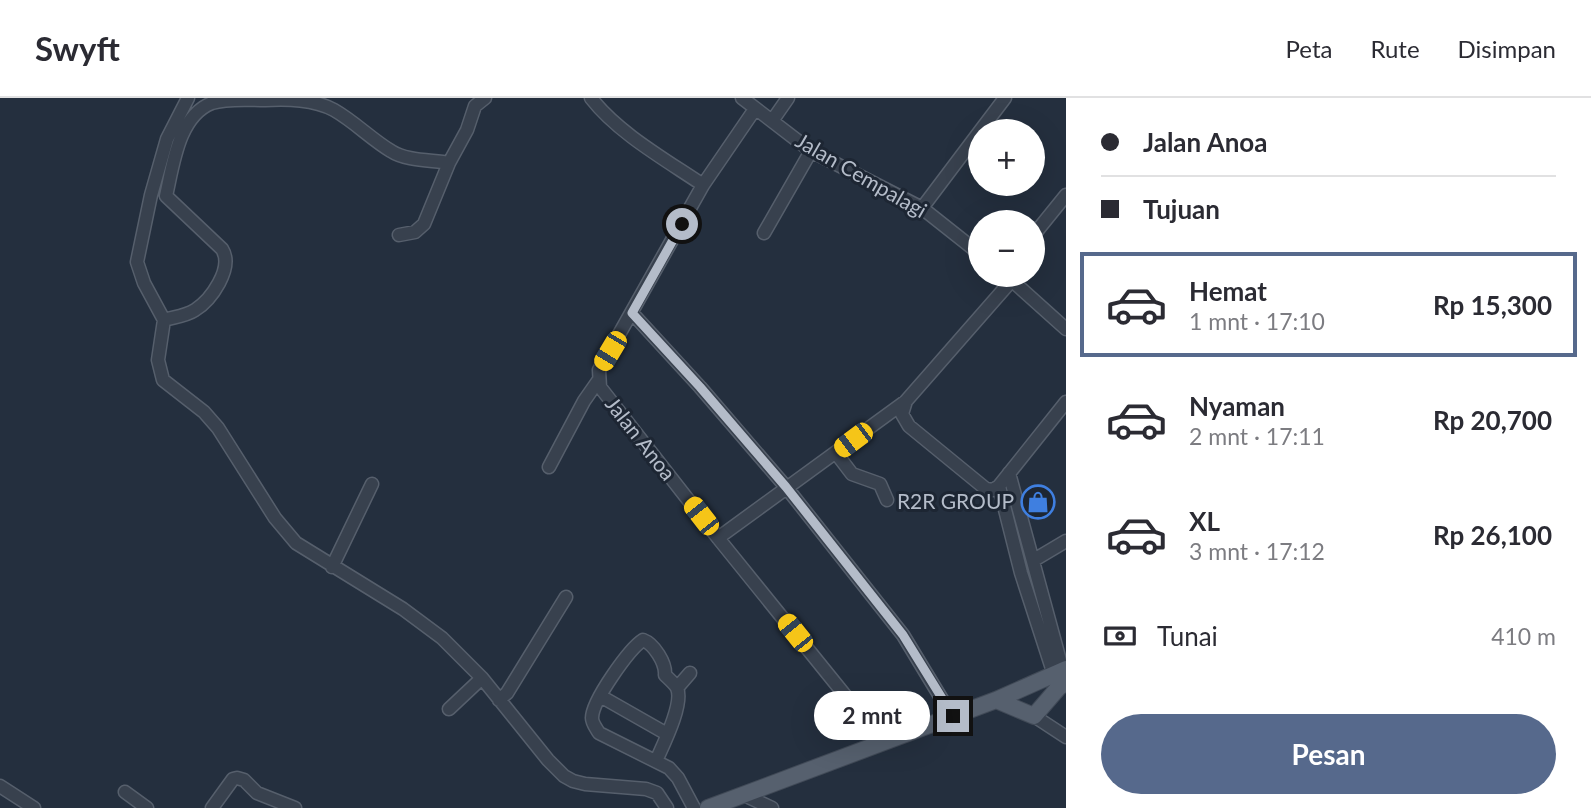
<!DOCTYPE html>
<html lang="id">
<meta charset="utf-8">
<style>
body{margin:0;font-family:Lato,sans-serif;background:#f2f2f3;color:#2b2b33;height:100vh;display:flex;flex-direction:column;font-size:26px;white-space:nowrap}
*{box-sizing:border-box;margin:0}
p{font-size:23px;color:#7c7c81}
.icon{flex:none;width:38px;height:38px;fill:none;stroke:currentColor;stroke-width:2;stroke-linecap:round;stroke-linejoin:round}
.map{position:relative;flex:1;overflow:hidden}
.sheet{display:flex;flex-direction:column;background:#fff;width:525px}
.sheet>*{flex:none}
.hud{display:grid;align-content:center;height:154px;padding:0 35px;background:#fff}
.buttons{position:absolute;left:968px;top:21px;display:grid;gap:14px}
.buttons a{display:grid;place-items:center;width:77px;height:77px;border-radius:50%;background:#fff;box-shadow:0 7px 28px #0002;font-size:35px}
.end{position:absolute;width:32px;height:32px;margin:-16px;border:9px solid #b4bcc9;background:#111;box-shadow:0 0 0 4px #111}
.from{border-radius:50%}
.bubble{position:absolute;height:49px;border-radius:24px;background:#fff;box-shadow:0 7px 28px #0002;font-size:23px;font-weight:700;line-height:49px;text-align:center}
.car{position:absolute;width:21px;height:42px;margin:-21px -10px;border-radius:9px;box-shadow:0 0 5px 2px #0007;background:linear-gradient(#f5c518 24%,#345 0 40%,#f5c518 0 76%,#345 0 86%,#f5c518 0)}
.hud b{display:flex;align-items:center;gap:24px;height:66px;font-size:26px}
.hud b+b{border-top:2px solid #e1e1e2}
.hud i{width:18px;height:18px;background:#2b2b33}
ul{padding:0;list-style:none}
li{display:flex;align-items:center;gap:21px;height:105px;margin:0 14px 10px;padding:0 21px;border:4px solid transparent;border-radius:0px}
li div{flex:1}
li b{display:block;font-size:26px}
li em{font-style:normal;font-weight:700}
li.selected{border-color:#56698c}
li>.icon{width:63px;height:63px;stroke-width:1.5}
.pay{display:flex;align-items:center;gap:18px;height:77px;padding:0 35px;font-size:26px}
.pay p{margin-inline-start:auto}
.action{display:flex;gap:14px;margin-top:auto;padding:14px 35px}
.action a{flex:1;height:80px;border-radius:42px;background:#56698c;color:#fff;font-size:28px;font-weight:700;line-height:80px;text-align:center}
header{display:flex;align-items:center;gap:42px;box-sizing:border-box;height:98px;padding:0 35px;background:#fff;border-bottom:2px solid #e1e1e2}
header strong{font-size:33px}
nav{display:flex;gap:38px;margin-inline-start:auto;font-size:24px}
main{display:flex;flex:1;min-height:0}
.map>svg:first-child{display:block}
</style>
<header>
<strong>Swyft</strong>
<nav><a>Peta</a><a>Rute</a><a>Disimpan</a></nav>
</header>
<main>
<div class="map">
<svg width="1066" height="710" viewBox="0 0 1066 710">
<rect width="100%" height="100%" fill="#242f3e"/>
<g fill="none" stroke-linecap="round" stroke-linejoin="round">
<defs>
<path id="minor" d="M 188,0 L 167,41 L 151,97 L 137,164 L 144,185 L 164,222 L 158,262 L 163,282 L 204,314 L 218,330 L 275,420 L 296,445 L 403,511 L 442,540 L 482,580 L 548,662 L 564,678 L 573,683 L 585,686 L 646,691 L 657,695 L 667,710
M 591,0 C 618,35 666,62 703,87
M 742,0 L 811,53 L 922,110 L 980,156
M 755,11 L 703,87 L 599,272 L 600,289 L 718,440 L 882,643
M 772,23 L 788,0
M 980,33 L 1005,0
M 922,110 L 980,33
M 764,135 L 811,53
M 399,137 L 415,134 L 424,126 L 449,65 L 467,32 L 475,8 L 485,0
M 1032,139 L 1066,97
M 1007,178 L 1066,231
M 632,215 L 700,289 L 786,389 L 903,537 L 952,618
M 164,222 C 174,219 186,218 195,212 C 211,202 234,170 222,151 L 166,98 C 173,68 178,18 212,5 C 227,0 249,2 265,2 C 287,1 314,1 334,12 C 355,24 371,41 391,53 C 406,63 432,62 449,65
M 906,303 L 902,316 L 909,328 L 986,391 L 993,392 L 999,388 L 1066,304
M 836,355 L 852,376 L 880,386 L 887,402
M 549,369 L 584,303 L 598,283
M 1009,375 L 1065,581
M 999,388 L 1021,475 L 1056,583
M 718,440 L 906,303 L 1012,182
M 1034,462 L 1066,443
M 332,469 L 372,386
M 677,590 L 690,575
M 602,599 L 667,636
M 499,602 L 507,595 L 566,499
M 449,611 L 482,580
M 1034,618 L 1066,639
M 656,663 C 663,647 684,606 677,590 C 675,586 668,580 665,577 C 666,565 654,546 643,542 C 629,551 592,603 592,620 C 592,625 596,630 599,635 L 669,670 L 678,680 L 694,710
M 0,688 L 34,710
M 125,694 L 147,710
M 744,697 L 772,710
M 212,710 L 233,681 L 237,680 L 244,682 L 257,695 L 295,710"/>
<path id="major" d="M 996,602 L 1034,618 L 1059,589 L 1066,585
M 708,710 L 996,602 L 1066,571"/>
</defs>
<use href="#minor" stroke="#565f6c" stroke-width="15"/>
<use href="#major" stroke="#414a57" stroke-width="18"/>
<use href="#minor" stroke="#38414e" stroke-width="12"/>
<use href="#major" stroke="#56606e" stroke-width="16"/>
</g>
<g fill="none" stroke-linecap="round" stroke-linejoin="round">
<path stroke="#b4bcc9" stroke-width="9" d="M 682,126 L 632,215 L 700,289 L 786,389 L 903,537 L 953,618"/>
</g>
<defs>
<symbol id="shop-ring" viewBox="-11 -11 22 22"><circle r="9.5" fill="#1d2633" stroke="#3f7fe0" stroke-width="1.5"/><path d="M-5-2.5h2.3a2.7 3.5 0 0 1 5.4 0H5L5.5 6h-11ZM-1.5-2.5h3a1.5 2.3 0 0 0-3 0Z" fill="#3f7fe0"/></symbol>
</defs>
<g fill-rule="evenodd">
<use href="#shop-ring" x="1019" y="385" width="38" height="38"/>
</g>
<g text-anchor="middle" stroke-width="6" stroke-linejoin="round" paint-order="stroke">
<g font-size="21" fill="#b4bcc9" stroke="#1d2633">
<text transform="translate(861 78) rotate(30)" y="7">Jalan Cempalagi</text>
<text transform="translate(640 341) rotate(52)" y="7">Jalan Anoa</text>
</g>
<g font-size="21" fill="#b4bcc9" stroke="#1d2633" text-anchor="end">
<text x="1014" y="411">R2R GROUP</text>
</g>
</g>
</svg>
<div class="buttons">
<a>+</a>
<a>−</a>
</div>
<i class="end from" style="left:682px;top:126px"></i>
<i class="end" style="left:953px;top:618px"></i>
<div class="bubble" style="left:814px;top:593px;width:116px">2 mnt</div>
<i class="car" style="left:610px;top:253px;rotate:211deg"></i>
<i class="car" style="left:853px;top:342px;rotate:233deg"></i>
<i class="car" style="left:701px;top:418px;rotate:322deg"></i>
<i class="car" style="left:795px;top:535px;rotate:321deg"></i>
</div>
<section class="sheet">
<div class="hud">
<b><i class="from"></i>Jalan Anoa</b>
<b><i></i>Tujuan</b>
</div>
<ul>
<li class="selected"><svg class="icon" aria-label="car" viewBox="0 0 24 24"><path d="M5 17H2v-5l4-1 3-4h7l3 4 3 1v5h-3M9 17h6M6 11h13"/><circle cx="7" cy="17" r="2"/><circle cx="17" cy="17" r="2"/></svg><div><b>Hemat</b><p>1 mnt · 17:10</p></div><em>Rp 15,300</em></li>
<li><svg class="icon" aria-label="car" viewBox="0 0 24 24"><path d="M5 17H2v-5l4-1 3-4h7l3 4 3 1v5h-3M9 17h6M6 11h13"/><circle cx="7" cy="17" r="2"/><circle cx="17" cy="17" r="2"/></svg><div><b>Nyaman</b><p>2 mnt · 17:11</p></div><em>Rp 20,700</em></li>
<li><svg class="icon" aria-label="car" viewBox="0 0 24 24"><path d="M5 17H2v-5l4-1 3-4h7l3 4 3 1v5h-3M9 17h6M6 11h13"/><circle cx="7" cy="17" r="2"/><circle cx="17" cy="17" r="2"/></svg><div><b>XL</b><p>3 mnt · 17:12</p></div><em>Rp 26,100</em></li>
</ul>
<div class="pay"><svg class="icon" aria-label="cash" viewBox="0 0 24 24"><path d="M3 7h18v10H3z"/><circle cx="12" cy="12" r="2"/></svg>Tunai<p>410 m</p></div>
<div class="action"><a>Pesan</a></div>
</section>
</main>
